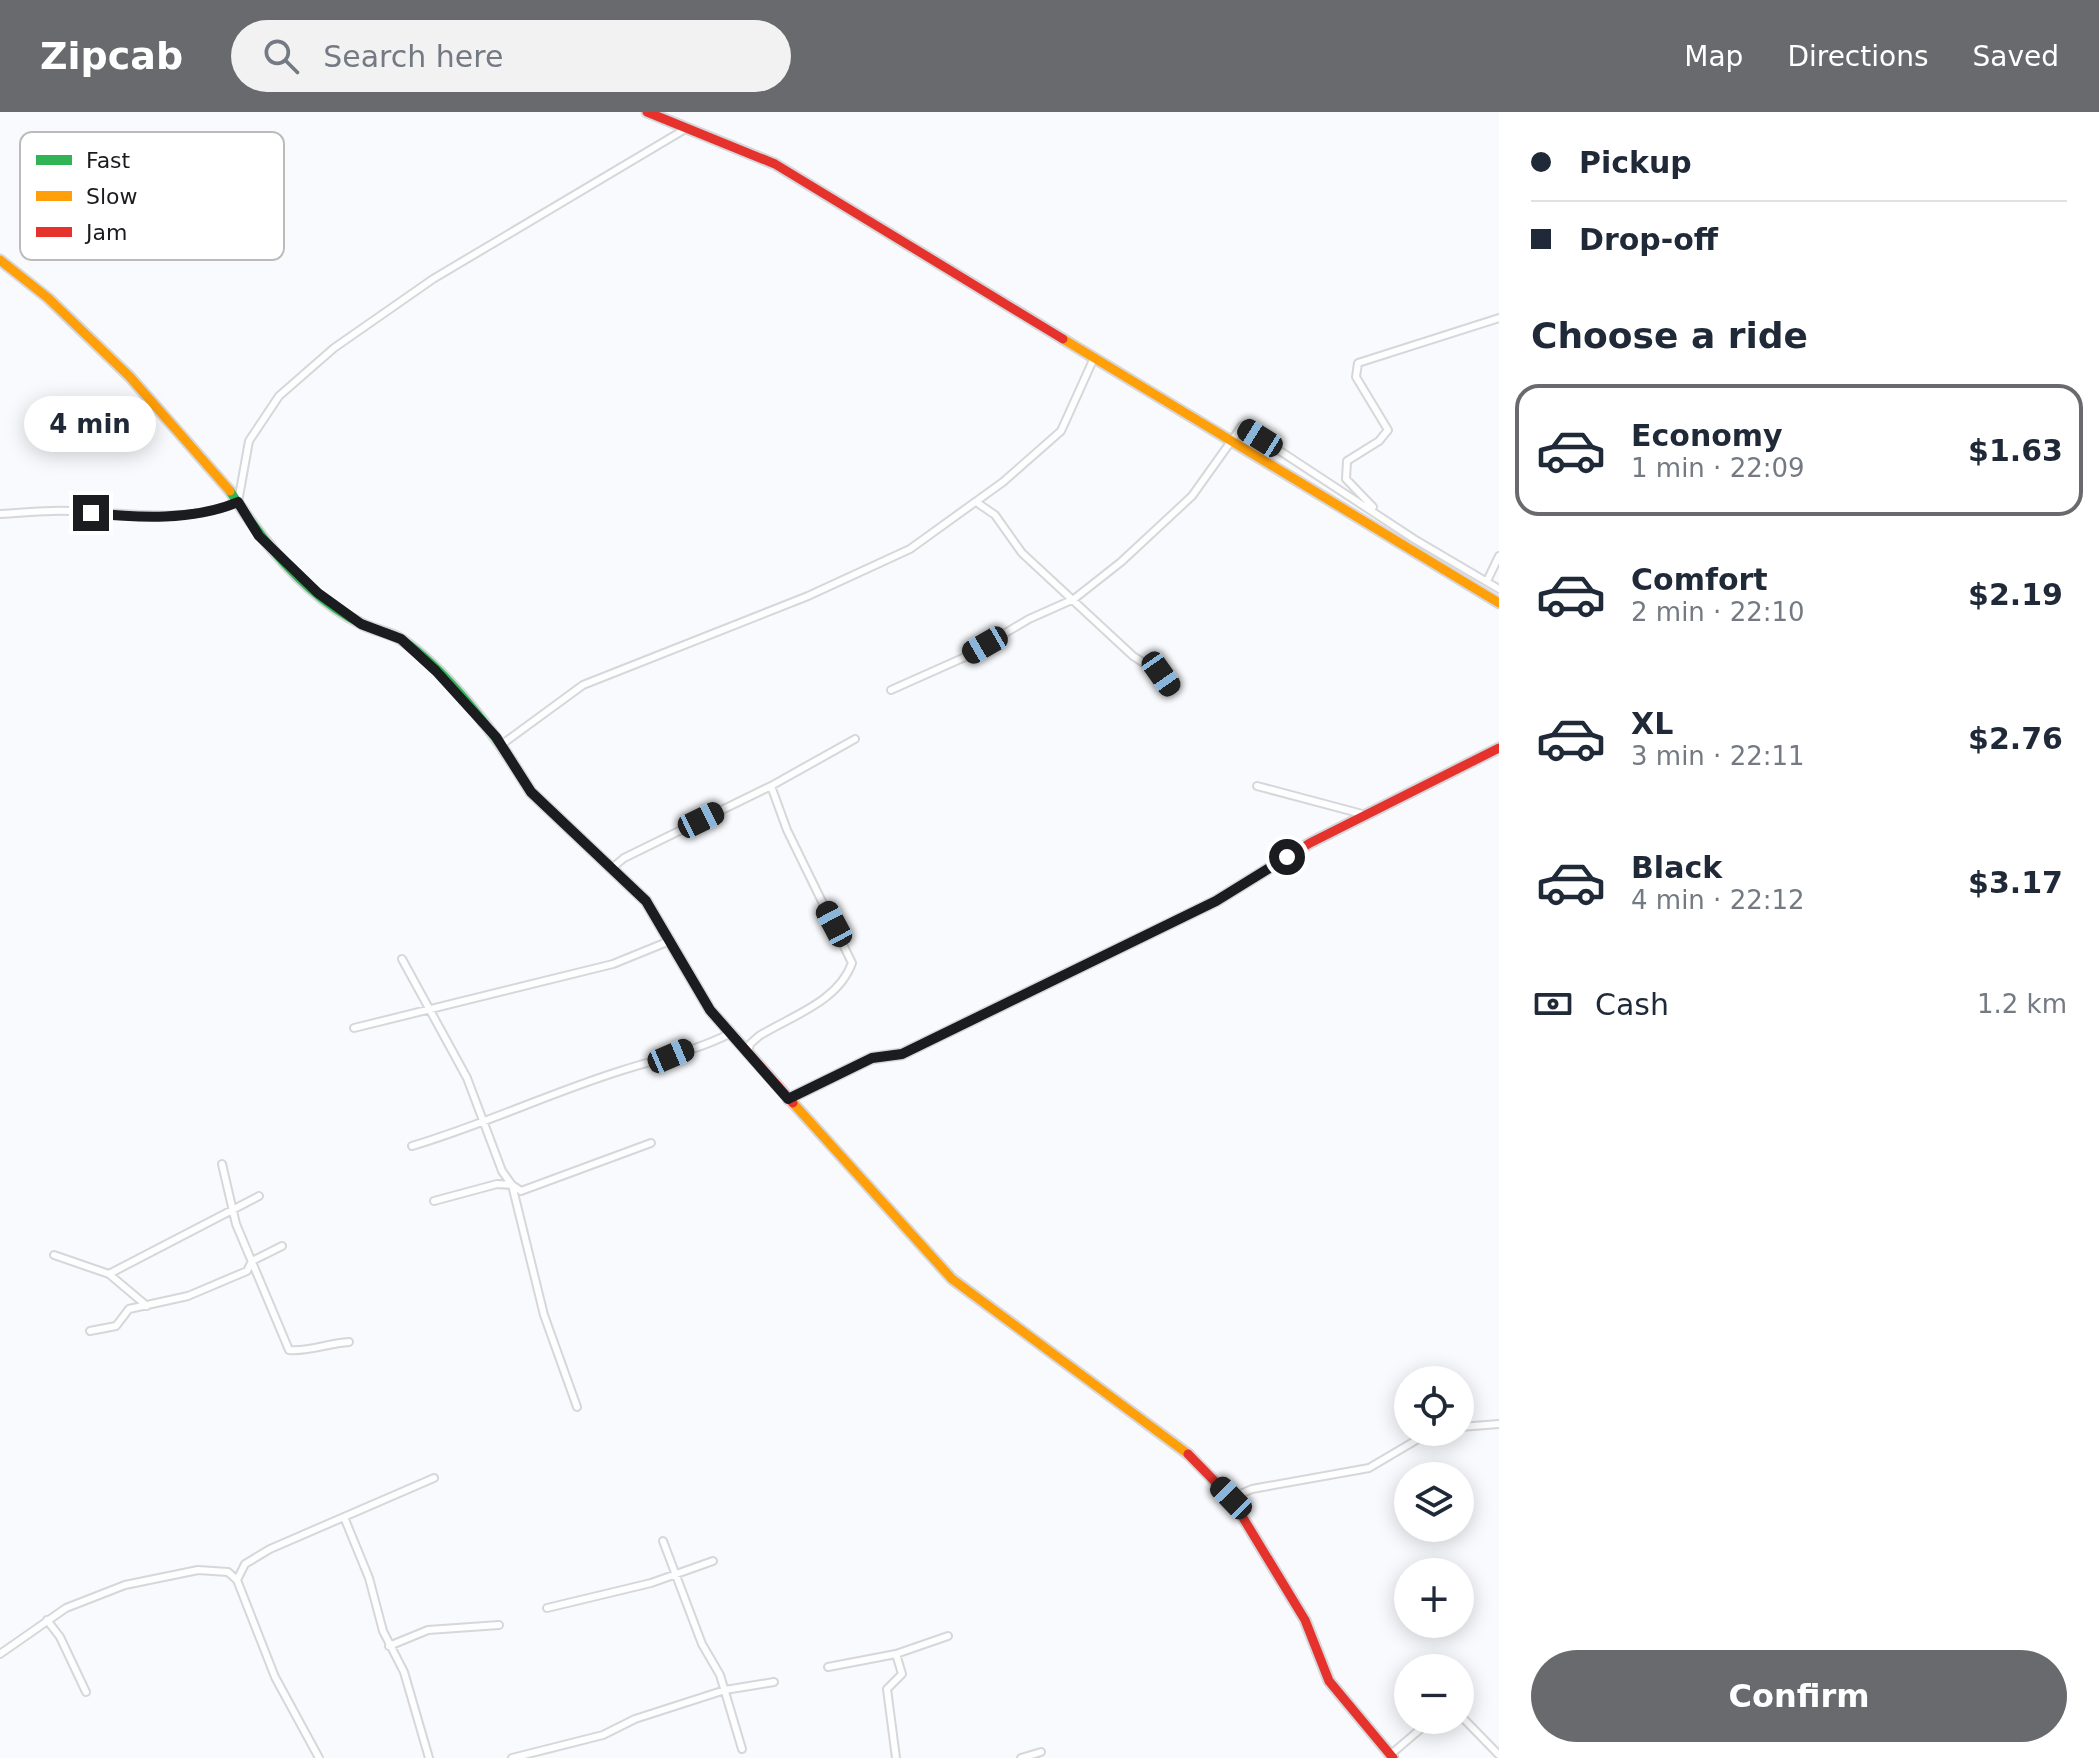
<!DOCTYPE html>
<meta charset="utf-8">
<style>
body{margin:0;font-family:"DejaVu Sans",sans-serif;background:#f2f2f3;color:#1f2937;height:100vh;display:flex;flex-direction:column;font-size:30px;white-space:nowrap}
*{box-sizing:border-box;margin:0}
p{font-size:26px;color:#747a83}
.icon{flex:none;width:44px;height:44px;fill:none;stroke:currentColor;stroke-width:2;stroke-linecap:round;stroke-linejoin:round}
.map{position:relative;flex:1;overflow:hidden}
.sheet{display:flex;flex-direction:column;background:#fff;width:600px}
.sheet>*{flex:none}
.banner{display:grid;align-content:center;height:176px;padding:0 32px;background:#fff}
.fabs{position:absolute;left:1394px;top:1254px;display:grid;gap:16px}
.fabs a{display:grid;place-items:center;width:80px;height:80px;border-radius:50%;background:#fff;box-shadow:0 4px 20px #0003;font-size:40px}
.end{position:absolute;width:36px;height:36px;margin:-18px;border:10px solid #1b1c1f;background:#fff;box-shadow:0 0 0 4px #fff}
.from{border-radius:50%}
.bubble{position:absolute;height:56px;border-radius:28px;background:#fff;box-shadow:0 4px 20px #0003;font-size:26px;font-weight:600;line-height:56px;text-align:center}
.car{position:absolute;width:24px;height:48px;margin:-24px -12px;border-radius:10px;box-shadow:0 0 6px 2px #0007;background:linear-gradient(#222 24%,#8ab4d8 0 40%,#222 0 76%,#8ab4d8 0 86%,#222 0)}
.banner b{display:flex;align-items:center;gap:28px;height:76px;font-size:30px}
.banner b+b{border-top:2px solid #e0e1e3}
.banner i{width:20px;height:20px;background:#1f2937}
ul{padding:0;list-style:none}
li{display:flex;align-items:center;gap:24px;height:132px;margin:0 16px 12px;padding:0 16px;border:4px solid transparent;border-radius:24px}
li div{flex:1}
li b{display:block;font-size:30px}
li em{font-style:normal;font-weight:600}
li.on{border-color:#696a6d}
li>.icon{width:72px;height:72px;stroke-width:1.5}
h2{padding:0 32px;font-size:36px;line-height:96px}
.pay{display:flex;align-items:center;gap:20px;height:88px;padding:0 32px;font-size:30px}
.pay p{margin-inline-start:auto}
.button{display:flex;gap:16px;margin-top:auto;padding:16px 32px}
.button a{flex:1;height:92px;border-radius:48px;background:#696a6d;color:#fff;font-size:32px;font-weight:600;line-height:92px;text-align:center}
header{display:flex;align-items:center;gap:48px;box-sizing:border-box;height:112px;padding:0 40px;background:#696a6d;color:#fff}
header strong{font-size:38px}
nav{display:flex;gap:44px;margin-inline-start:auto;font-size:28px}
.search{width:560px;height:72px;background:#f2f2f3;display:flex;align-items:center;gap:20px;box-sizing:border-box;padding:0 28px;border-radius:44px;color:#747a83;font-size:30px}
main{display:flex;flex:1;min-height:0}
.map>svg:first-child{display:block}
</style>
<header>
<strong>Zipcab</strong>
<div class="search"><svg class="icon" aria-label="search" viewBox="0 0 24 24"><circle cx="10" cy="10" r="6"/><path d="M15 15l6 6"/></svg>Search here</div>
<nav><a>Map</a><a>Directions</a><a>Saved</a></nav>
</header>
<main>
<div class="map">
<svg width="1499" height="1646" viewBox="0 0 1499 1646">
<rect width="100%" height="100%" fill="#f9fafd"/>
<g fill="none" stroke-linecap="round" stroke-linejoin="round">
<defs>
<path id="street" d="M 979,392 L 995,403 L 1022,441 L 1133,544 L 1161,562 L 1170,576
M 1373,395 L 1346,367 L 1347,349 L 1379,329 L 1388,318 L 1356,265 L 1358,251 L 1499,206
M 0,402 C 23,401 46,398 69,399 C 126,400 183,413 238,390 L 249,329 L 279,284 L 334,236 L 433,167 L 687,16
M 1487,469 L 1499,444
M 891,578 L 965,545 L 1029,507 L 1074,487 L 1121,450 L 1192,384 L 1242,314 L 1414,427 L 1499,477
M 501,633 L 583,573 L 808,484 L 910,437 L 1003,370 L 1061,319 L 1094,246
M 1257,674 L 1366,703
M 612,756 L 624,746 L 771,674
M 402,847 L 467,966 L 502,1059 L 512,1073 L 521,1079 L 651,1031
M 354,916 L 613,852 L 667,830
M 748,941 L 750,932 L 759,924 C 791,904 838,890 852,851 L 787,718 L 771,674 L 855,627
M 412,1034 C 483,1013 550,981 620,959 C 657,947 696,939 731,921
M 222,1052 L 236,1112 L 289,1238 C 310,1240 328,1231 349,1230
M 434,1089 L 497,1072 L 512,1073 L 544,1203 L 577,1295
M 54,1143 L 109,1162
M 147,1194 L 109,1162 L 259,1084
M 90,1219 L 116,1214 L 129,1197 L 188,1184 L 247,1159 L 252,1149 L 282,1134
M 1460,1315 L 1499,1312
M 1231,1386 L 1252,1377 L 1369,1356 L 1430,1320
M 344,1405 L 369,1466 L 383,1519 L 404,1560 L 429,1646
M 663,1429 L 702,1532 L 720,1563 L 742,1637
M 547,1496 L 651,1471 L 713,1449
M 47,1508 L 60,1525 L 86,1580
M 389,1534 L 428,1518 L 499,1513
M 0,1542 L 66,1496 L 125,1473 L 198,1458 L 228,1460 L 237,1468
M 828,1555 L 896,1542 L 948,1524
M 1460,1603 L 1499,1643
M 1390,1643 L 1431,1608
M 319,1646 L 275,1565 L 237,1468 L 245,1452 L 270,1437 L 434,1366
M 512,1646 L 603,1623 L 635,1607 L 725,1578 L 774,1570
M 896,1646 L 887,1577 L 902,1562 L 896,1542
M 1021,1646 L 1041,1640"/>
<path id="fast" d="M 230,379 C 262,429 307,485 362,512 C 375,519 391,520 402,528 C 441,554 487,611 512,650
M 788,987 L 872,946 L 902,942 L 1134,829"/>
<path id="slow" d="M 0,148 L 48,186 L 130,265 L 230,379
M 1063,227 L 1499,491
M 793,991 L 952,1167 L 1188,1342"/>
<path id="jam" d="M 647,0 L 775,52 L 1063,227
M 512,650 L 531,680 L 646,789 L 710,898 L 793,991
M 1134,829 L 1216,789 L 1310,731 L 1499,636
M 1188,1342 L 1231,1386 L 1305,1508 L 1329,1569 L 1393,1646"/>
</defs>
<use href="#street" stroke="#d6d7da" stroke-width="10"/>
<use href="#fast" stroke="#d6d7da" stroke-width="13"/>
<use href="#slow" stroke="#d6d7da" stroke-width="13"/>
<use href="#jam" stroke="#d6d7da" stroke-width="13"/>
<use href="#street" stroke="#fefeff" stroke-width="6"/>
<use href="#fast" stroke="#30b455" stroke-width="9"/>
<use href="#slow" stroke="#ff9f0a" stroke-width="9"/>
<use href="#jam" stroke="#e5322d" stroke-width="9"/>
</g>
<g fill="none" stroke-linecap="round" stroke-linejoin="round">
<path stroke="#1b1c1f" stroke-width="10" d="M 91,401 C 138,406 193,409 238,390 L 259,424 L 318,481 L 361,512 L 401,527 L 436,559 L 496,625 L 531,680 L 646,789 L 710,898 L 788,987 L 872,946 L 902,942 L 1216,789 L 1287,745"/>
</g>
<rect x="20" y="20" width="264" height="128" rx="12" fill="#fff" stroke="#bbbbbc" stroke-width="2"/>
<rect x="36" y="43" width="36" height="10" fill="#30b455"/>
<rect x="36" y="79" width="36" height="10" fill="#ff9f0a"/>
<rect x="36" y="115" width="36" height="10" fill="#e5322d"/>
<g font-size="22" fill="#1b1c1f">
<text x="86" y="56">Fast</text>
<text x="86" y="92">Slow</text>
<text x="86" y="128">Jam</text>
</g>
</svg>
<div class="fabs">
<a><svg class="icon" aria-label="locate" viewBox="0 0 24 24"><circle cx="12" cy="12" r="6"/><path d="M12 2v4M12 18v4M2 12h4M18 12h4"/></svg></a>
<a><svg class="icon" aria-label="layers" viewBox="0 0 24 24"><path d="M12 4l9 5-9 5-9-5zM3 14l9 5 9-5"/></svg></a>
<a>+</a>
<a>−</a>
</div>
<i class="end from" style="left:1287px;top:745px"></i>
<i class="end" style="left:91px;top:401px"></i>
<div class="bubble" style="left:24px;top:284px;width:132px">4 min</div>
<i class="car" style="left:1260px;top:326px;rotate:302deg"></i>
<i class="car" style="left:985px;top:533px;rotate:240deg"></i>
<i class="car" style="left:1161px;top:562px;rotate:145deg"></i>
<i class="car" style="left:701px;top:708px;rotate:64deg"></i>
<i class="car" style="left:834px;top:812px;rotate:332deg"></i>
<i class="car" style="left:671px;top:944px;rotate:67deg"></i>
<i class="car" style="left:1231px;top:1386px;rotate:316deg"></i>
</div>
<section class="sheet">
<div class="banner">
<b><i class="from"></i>Pickup</b>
<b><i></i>Drop-off</b>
</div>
<h2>Choose a ride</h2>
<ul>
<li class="on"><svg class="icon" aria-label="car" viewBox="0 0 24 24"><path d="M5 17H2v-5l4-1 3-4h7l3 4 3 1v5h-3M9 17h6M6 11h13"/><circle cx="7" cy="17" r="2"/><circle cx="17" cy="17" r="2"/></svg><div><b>Economy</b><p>1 min · 22:09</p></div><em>$1.63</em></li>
<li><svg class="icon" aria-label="car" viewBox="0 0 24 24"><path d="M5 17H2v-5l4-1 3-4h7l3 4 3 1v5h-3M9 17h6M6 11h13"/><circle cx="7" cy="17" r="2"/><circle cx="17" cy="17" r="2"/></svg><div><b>Comfort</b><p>2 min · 22:10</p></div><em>$2.19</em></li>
<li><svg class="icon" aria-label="car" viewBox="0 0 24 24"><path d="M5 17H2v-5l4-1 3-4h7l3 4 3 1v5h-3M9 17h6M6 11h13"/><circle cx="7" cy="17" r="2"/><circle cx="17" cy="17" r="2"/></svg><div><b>XL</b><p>3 min · 22:11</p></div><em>$2.76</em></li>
<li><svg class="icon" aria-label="car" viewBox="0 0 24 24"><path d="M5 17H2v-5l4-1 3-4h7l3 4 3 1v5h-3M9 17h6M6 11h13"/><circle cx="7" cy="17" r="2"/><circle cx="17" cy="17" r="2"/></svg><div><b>Black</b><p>4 min · 22:12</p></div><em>$3.17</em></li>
</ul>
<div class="pay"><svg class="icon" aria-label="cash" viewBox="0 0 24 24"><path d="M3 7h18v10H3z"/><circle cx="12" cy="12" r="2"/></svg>Cash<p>1.2 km</p></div>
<div class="button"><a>Confirm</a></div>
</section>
</main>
